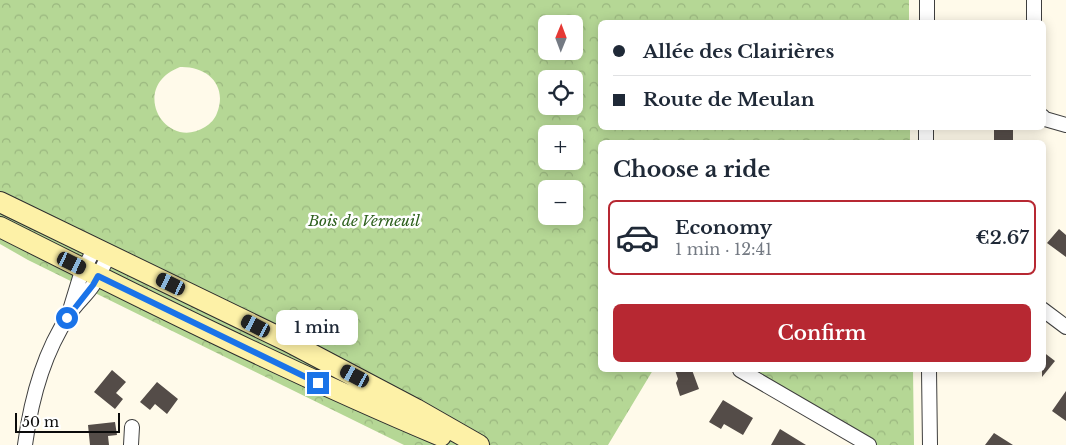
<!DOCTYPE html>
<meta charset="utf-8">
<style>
body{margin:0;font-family:"Libre Baskerville",serif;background:#f6f6f7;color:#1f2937;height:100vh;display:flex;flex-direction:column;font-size:19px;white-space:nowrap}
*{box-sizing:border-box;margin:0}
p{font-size:16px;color:#747a83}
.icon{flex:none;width:28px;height:28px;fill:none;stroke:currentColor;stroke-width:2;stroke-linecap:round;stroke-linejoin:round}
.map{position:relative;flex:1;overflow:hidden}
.sheet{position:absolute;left:598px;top:140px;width:448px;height:232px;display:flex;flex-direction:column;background:#fff;border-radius:8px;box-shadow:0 2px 12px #0003}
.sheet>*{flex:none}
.guide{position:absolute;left:598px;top:20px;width:448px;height:110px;border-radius:8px;box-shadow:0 2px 12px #0003;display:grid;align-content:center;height:110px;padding:0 15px;background:#fff}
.needle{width:32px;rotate:1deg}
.buttons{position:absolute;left:538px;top:15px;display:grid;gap:10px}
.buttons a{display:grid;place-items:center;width:45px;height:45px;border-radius:8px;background:#fff;box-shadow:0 2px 12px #0003;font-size:25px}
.scale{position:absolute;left:15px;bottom:12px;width:105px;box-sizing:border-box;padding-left:5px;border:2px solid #0b0b0b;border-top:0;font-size:14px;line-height:18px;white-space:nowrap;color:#0b0b0b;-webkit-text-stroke:4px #fff;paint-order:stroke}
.end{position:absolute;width:22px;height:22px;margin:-11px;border:6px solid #1a73e8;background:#fff;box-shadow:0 0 0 2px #fff}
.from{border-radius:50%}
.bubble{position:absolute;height:35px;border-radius:8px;background:#fff;box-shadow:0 2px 12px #0003;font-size:16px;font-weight:600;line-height:35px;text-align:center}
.car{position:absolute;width:15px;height:30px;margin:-15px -8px;border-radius:6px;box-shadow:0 0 4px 1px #0007;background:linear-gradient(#222 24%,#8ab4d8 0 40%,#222 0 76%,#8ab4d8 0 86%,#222 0)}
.guide b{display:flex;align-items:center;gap:18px;height:48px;font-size:19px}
.guide b+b{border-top:1px solid #e0e1e3}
.guide i{width:12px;height:12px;background:#1f2937}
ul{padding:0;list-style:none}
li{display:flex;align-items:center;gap:15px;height:75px;margin:0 10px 8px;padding:0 5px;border:2px solid #e0e1e3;border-radius:8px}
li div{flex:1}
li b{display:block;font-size:19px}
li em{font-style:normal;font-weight:600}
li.active{border-color:#b72832}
li>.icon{width:45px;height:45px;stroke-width:1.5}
h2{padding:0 15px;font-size:22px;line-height:60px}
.cta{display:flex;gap:10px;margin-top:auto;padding:10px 15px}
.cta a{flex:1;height:58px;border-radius:8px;background:#b72832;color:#fff;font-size:20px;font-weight:600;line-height:58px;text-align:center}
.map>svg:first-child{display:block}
</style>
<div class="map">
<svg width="1066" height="445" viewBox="0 0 1066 445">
<defs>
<pattern id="forest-crowns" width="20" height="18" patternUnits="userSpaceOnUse" patternTransform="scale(1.25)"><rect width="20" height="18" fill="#b5d795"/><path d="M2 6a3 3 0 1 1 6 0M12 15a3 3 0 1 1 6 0" fill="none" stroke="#9ab77f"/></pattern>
</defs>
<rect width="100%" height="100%" fill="#fffaea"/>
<path fill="url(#forest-crowns)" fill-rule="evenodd" d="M 0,0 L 909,0 L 909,22 L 600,22 L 600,128 L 910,128 L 910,142 L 600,142 L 600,370 L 653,370 L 608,445 L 404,445 L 28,260 L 0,244 ZM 546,24 L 574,24 L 574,51 L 546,51 ZM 180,67 C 207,66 228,85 217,113 C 215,119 210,124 205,127 C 165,152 128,87 180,67 ZM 546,79 L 574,79 L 574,106 L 546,106 ZM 546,134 L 574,134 L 574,161 L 546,161 ZM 546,189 L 574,189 L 574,216 L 546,216 Z
M 748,370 L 913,370 L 914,445 L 877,445 Z"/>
<path fill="#544c48" d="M 994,128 L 1013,128 L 1013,142 L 994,142 Z
M 1059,229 L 1066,235 L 1066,257 L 1047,243 Z
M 1042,351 L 1055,361 L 1042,377 Z
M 112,370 L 126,382 L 116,393 L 123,399 L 115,409 L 94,392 Z
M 675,370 L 692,370 L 699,389 L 680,396 L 676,383 L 678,379 Z
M 157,382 L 178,399 L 167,414 L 155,404 L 150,410 L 140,402 Z
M 1066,391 L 1066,421 L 1052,411 Z
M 723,400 L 753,418 L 743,435 L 724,424 L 721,429 L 709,422 Z
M 115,422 L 117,435 L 108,436 L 109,445 L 90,445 L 88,425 Z
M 780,429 L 806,445 L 771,445 Z
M 994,433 L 1013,445 L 985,445 Z"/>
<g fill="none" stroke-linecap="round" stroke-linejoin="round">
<defs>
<path id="street" d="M 927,22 L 927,0
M 1034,22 L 1034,0
M 1042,116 L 1045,119 L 1066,125
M 926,142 L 926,128
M 1042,309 L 1066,327
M 70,310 L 81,274 L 95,248
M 740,370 L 869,445
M 929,370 L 930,445
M 25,445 C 31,399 43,354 69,315 C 75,304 86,296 93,285 C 99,275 104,265 109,254
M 131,445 L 132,427"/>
<path id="secondary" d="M 0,202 L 287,341 L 416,409 L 479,445
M 0,227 C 145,300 291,373 441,436"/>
</defs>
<use href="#street" stroke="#3e3e3e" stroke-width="16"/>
<use href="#secondary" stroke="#2d2d2d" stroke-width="22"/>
<use href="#street" stroke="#fff" stroke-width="14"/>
<use href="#secondary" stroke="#fdf1a7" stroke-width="20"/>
</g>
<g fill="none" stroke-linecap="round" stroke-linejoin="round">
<path stroke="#1a73e8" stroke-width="6" d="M 67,318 L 93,285 L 98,276 L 318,383"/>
</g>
<g text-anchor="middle" stroke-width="5" stroke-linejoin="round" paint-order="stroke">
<g font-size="15" font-style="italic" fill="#2e611e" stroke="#fff">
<text x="364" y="226">Bois de Verneuil</text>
</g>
</g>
</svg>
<div class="buttons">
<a><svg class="needle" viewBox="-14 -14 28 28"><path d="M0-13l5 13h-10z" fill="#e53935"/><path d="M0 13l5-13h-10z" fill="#747a83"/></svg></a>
<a><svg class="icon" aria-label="locate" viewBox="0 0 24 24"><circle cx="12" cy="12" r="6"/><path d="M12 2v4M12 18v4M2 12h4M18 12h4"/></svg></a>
<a>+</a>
<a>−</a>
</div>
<div class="scale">50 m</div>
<i class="end from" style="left:67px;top:318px"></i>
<i class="end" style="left:318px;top:383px"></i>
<div class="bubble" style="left:276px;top:310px;width:82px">1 min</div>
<i class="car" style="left:72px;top:263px;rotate:116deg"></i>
<i class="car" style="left:171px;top:284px;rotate:296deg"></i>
<i class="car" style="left:256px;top:326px;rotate:297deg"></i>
<i class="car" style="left:355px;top:376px;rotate:298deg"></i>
<div class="guide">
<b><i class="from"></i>Allée des Clairières</b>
<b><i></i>Route de Meulan</b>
</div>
<section class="sheet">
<h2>Choose a ride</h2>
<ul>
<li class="active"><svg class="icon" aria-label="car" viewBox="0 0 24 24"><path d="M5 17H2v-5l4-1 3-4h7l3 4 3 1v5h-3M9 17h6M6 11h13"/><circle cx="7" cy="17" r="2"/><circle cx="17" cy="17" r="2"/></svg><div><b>Economy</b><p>1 min · 12:41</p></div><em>€2.67</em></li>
</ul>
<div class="cta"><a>Confirm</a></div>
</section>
</div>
